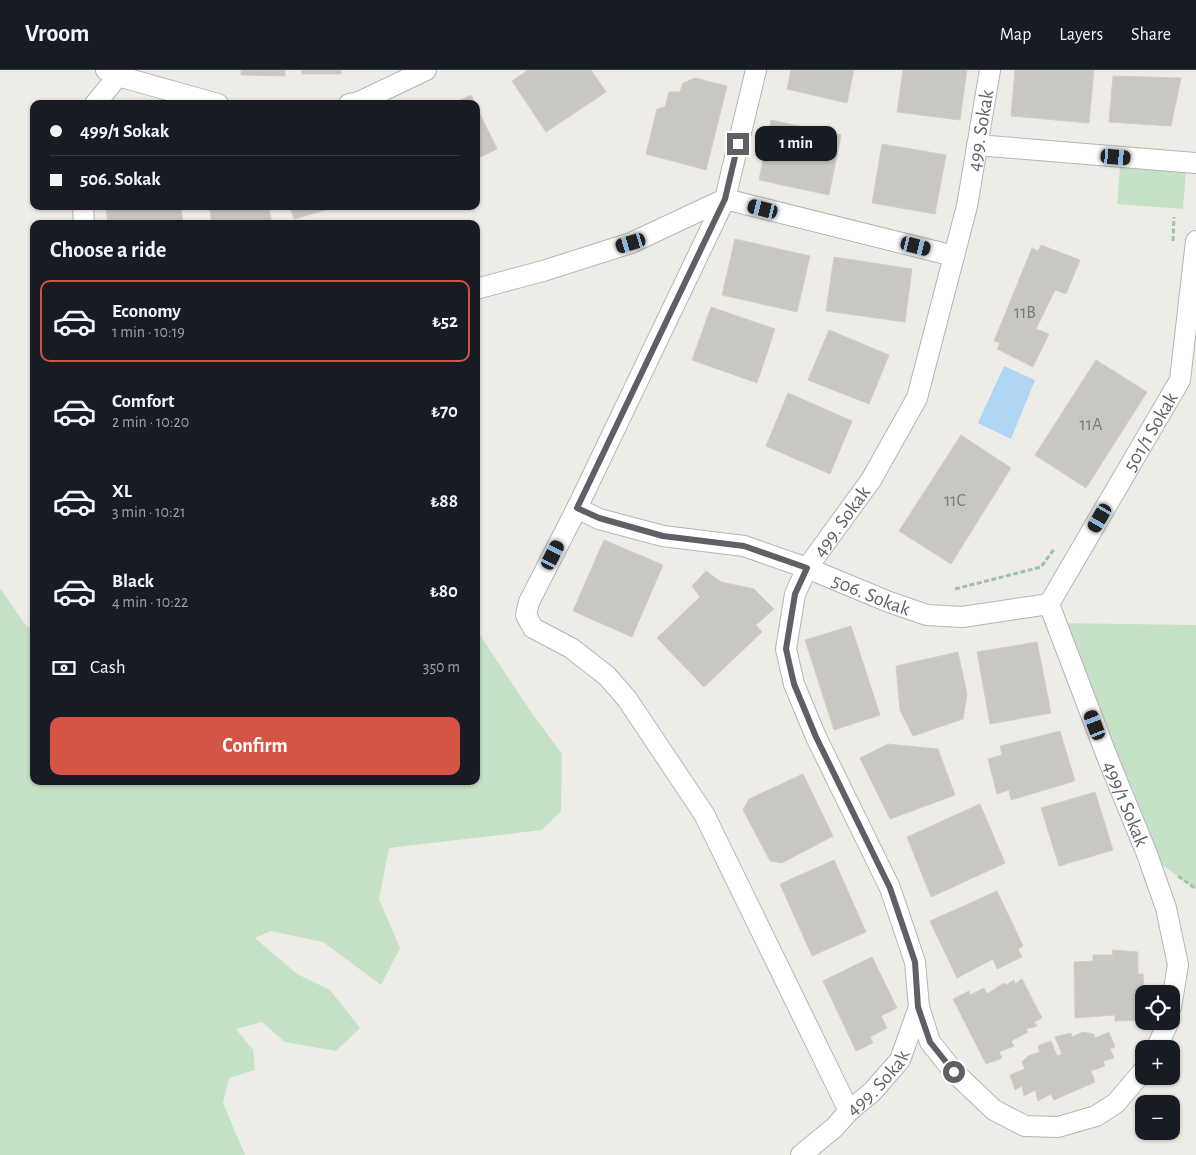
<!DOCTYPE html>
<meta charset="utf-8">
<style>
body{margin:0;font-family:"Alegreya Sans",sans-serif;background:#20242c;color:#f1f3f6;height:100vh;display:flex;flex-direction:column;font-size:19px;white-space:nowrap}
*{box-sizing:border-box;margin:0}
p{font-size:16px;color:#9ea1a6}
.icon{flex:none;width:28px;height:28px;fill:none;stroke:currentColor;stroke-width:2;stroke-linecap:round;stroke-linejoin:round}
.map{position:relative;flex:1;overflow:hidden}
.drawer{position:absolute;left:30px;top:150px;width:450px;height:565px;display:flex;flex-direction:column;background:#171b24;border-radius:10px;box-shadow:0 1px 4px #0004}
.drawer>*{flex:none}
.top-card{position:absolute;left:30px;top:30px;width:450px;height:110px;border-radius:10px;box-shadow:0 1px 4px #0004;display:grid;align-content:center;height:110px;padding:0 20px;background:#171b24}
.controls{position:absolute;left:1135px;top:915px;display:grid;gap:10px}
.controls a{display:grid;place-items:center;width:45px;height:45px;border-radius:10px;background:#171b24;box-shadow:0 1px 4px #0004;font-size:25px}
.end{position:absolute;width:22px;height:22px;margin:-11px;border:6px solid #5d6064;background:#fff;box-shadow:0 0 0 2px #fff}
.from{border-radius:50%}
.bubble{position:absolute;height:35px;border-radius:10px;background:#171b24;box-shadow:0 1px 4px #0004;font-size:16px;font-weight:700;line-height:35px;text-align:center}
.car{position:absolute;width:15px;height:30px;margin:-15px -8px;border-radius:6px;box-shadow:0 0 4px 1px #0007;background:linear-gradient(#222 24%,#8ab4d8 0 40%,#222 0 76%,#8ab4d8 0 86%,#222 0)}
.top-card b{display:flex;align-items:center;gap:18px;height:48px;font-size:19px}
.top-card b+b{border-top:1px solid #363941}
.top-card i{width:12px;height:12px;background:#f1f3f6}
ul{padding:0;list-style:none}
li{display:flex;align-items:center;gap:15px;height:82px;margin:0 10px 8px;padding:0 10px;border:2px solid transparent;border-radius:10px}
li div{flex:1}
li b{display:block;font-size:19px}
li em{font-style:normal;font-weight:700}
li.active{border-color:#d45446}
li>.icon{width:45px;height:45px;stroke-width:1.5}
h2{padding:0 20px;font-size:22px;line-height:60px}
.pay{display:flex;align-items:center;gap:12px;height:55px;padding:0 20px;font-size:19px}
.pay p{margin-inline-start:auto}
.action{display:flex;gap:10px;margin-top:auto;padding:10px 20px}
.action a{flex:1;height:58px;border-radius:10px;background:#d45446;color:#fff;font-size:20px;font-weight:700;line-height:58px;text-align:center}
header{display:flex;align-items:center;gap:30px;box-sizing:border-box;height:70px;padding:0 25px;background:#171b24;border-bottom:1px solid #363941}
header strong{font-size:24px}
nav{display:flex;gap:28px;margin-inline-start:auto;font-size:18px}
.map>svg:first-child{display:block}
</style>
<header>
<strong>Vroom</strong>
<nav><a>Map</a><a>Layers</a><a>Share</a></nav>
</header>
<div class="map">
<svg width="1196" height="1085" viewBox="0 0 1196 1085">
<rect width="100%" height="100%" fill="#eeece6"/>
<path fill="#c6e2c6" d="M 1120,97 L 1186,100 L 1183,139 L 1117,134 Z
M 0,518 L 27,557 L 34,556 L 34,711 L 476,711 L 476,559 L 531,642 L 562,684 L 561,741 L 542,760 L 389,778 L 379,829 L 400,878 L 381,915 L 323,872 L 271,861 L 255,868 L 297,904 L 330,920 L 360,958 L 336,981 L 285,972 L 262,952 L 236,959 L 253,980 L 255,1000 L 229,1008 L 223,1033 L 245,1085 L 0,1085 Z
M 1057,553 L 1196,555 L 1196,819 L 1147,784 Z"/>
<path fill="#afd5f5" d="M 1004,296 L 1035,310 L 1011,369 L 978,353 Z"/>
<path fill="#c9c7c2" stroke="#d2cec5" d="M 241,0 L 285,0 L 285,6 L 241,5 Z
M 302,0 L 341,0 L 341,4 L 302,4 Z
M 528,0 L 591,0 L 606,22 L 546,62 L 512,11 Z
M 791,0 L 854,0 L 847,33 L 787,19 Z
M 903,0 L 967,0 L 960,50 L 897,42 Z
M 1015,0 L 1094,0 L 1089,53 L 1011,46 Z
M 1113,6 L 1181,8 L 1171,56 L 1109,52 Z
M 695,8 L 727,16 L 706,100 L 646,84 L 657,39 L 665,37 L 669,22 L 680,22 L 683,13 Z
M 471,25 L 475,34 L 452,34 Z
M 476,36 L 497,79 L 476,89 Z
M 771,50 L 841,65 L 829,125 L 759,110 Z
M 882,74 L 946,85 L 935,144 L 872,133 Z
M 106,136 L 181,136 L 183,154 L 108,154 Z
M 209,136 L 269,136 L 271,150 L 251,154 L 212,154 Z
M 290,136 L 340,136 L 294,149 Z
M 735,169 L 810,186 L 797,242 L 722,225 Z
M 1041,175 L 1080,190 L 1066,224 L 1055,220 L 1036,259 L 1049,264 L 1033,297 L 997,279 L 1000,273 L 994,271 L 1032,178 L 1038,181 Z
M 834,187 L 912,199 L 905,252 L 826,241 Z
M 711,237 L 775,259 L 757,313 L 692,290 Z
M 829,260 L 889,285 L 869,334 L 808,310 Z
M 1096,290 L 1147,322 L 1086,418 L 1035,385 Z
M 788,323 L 852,351 L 830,404 L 766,376 Z
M 961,365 L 1011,398 L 951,494 L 899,461 Z
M 604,470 L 663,495 L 632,567 L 573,541 Z
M 706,501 L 721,512 L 754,519 L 774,539 L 756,555 L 762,562 L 704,617 L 657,568 L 700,527 L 692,516 Z
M 851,556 L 880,645 L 834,660 L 805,570 Z
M 1037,572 L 1051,643 L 990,654 L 977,582 Z
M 958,582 L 967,624 L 963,649 L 913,666 L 900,640 L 896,596 Z
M 1060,661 L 1075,711 L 1011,730 L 1009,720 L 997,724 L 988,689 L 1002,685 L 1000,676 Z
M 888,674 L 938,679 L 955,725 L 890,749 L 860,688 Z
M 803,704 L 833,766 L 782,793 L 770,791 L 743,740 L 749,729 Z
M 1095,722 L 1113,780 L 1059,796 L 1041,738 Z
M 980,734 L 1005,793 L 931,827 L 907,767 Z
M 834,790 L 866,862 L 812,886 L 780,814 Z
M 997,821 L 1023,876 L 1018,879 L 1022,887 L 997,899 L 993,889 L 957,908 L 930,851 Z
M 1112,880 L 1138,882 L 1138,904 L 1143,904 L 1144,924 L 1140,926 L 1140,950 L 1115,951 L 1115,945 L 1075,948 L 1074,892 L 1093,891 L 1093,885 L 1113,885 Z
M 872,887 L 897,938 L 881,946 L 887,958 L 870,967 L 873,973 L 856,981 L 823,911 Z
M 1022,909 L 1042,948 L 1034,952 L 1037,956 L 1026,959 L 1028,962 L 1011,971 L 1014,976 L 999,982 L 1002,988 L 986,994 L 953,929 L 969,921 L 970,925 L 984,918 L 987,924 L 1004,913 L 1006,915 L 1014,910 L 1015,914 Z
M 1083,962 L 1094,964 L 1095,968 L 1109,962 L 1115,977 L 1110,979 L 1114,988 L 1103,991 L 1105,996 L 1091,1001 L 1095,1012 L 1054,1030 L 1051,1024 L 1038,1031 L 1035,1020 L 1024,1026 L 1022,1016 L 1015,1020 L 1010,1005 L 1025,999 L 1022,992 L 1028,986 L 1040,982 L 1038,976 L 1051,971 L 1057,986 L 1062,984 L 1055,967 L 1071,963 L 1072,967 Z"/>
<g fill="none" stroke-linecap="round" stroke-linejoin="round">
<defs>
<g id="minor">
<path d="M 106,0 L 118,6 L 218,34"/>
<path id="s1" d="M 756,0 L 725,129 L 577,438 L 599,449 L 663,466 L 744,476 L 807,498 L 889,532 L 927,545 L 962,547 L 1049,534"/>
<path d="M 95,34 L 118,6 L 120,0"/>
<path d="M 349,34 L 359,32 L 426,0"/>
<path d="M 977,75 L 1196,93"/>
<path d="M 83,136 L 84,154"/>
<path d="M 476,219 L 543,201 L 631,173 L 725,129 L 954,186"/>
<path d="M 577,438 L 529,532 L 526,545 L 533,558 L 571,578 L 607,606 L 627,629 L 704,744 L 849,1041"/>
<path id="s2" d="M 1049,534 L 1108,689 L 1147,784 L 1166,838 L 1178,895 L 1171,937"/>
<path id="s3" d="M 1049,534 L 1180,310 L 1196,171"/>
<path d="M 919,937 L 930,972 L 954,1002 L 994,1040 L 1025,1056 L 1058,1057 L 1096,1046 L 1116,1033 L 1144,1000"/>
<path d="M 1156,979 L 1169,951"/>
<path id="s4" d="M 801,1085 L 835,1057 L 849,1041 L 872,1022 L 900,990 L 919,937 L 915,892 L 890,818 L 816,667 L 794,614 L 786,579 L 795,524 L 807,498 L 871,410 L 917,328 L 967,136 L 990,0"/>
</g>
</defs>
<use href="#minor" stroke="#b3b5b9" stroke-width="22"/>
<path stroke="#9fc2ab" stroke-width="3" stroke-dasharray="5 2.5" stroke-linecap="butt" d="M 1173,171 L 1174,147
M 955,519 L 1041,497 L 1055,478
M 1178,806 L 1196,819"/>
<use href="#minor" stroke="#fff" stroke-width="20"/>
</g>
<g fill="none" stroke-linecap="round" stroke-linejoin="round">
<path stroke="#5d6064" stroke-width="6" d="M 738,74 L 725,129 L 577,438 L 599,448 L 663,466 L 744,476 L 807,498 L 795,524 L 786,579 L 794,614 L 816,667 L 890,818 L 915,892 L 918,937 L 930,972 L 954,1002"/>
</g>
<g text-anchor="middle" stroke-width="4" stroke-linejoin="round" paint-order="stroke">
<g font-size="18" fill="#787a7c">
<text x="1025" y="248">11B</text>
<text x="1091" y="360">11A</text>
<text x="955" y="436">11C</text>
</g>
<g font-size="20" fill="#5d6064" stroke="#fff">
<text dy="7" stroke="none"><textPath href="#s4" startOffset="1141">499. Sokak</textPath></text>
<text dy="7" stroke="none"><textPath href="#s3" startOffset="200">501/1 Sokak</textPath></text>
<text dy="7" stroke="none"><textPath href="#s4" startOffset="721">499. Sokak</textPath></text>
<text dy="7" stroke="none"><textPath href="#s1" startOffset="784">506. Sokak</textPath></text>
<text dy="7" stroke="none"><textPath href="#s2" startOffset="214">499/1 Sokak</textPath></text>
<text dy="7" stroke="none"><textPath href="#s4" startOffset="106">499. Sokak</textPath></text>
</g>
</g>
</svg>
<div class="controls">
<a><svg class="icon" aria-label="locate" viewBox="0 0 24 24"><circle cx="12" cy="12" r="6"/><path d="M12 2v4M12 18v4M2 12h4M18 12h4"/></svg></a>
<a>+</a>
<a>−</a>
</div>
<i class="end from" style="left:954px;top:1002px"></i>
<i class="end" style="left:738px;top:74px"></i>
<div class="bubble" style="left:755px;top:56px;width:82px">1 min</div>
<i class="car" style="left:1116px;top:87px;rotate:95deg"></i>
<i class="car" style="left:763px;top:139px;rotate:284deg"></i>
<i class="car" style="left:631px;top:173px;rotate:253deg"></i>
<i class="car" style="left:916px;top:176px;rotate:104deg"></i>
<i class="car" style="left:1100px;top:448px;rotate:210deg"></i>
<i class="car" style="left:553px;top:485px;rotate:27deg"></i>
<i class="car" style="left:1095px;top:655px;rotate:339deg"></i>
<div class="top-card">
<b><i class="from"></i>499/1 Sokak</b>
<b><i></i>506. Sokak</b>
</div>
<section class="drawer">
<h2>Choose a ride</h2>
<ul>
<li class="active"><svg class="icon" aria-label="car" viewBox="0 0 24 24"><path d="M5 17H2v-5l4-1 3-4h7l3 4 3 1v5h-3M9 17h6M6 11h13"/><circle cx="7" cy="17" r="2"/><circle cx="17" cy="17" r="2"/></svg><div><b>Economy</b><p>1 min · 10:19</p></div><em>₺52</em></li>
<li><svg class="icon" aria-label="car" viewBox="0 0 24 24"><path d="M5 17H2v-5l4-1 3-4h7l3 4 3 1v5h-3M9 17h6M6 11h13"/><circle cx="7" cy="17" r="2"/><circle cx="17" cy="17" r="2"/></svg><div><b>Comfort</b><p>2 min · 10:20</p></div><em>₺70</em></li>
<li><svg class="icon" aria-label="car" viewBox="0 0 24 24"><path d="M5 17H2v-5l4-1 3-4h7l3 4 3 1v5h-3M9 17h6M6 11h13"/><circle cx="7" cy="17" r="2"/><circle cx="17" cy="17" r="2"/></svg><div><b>XL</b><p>3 min · 10:21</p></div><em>₺88</em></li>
<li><svg class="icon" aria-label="car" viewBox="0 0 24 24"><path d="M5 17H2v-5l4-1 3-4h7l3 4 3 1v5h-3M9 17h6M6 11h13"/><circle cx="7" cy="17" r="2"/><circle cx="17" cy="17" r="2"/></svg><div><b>Black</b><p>4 min · 10:22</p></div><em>₺80</em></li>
</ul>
<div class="pay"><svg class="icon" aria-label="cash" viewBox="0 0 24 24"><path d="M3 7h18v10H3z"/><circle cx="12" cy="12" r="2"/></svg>Cash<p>350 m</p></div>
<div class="action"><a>Confirm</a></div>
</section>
</div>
